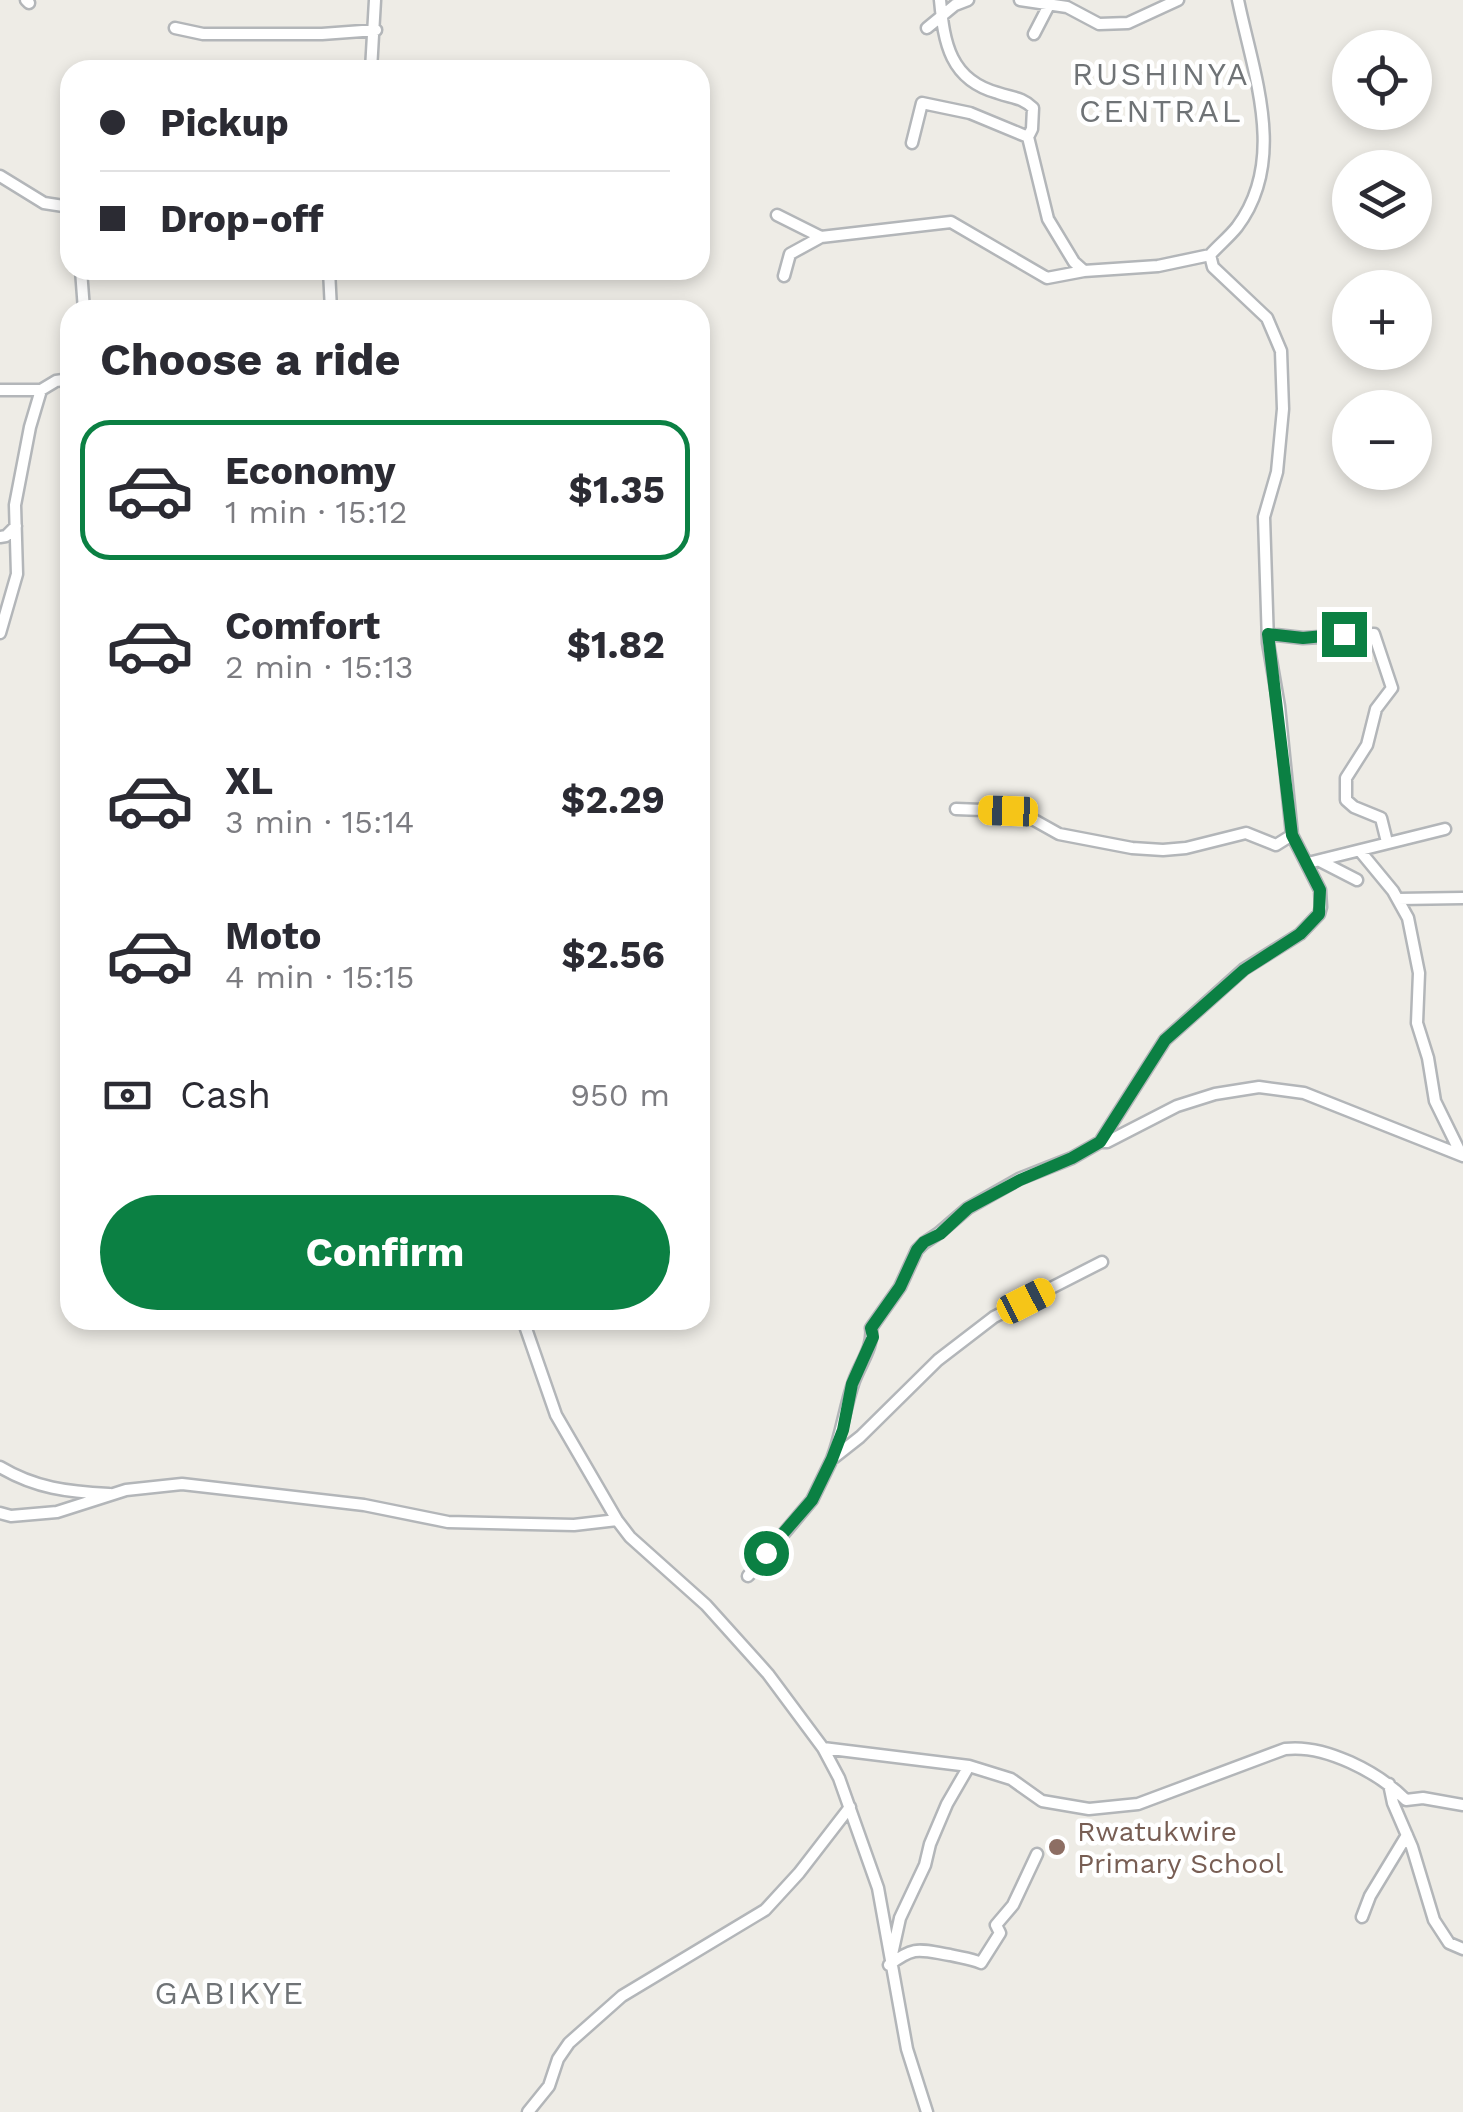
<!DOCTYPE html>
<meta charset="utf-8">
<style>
body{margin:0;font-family:"Work Sans",sans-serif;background:#f2f2f3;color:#2b2b33;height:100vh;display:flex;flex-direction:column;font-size:38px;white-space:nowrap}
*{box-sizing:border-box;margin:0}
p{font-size:32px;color:#7c7c81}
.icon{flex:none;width:55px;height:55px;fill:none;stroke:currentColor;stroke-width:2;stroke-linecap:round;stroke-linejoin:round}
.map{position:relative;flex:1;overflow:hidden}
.panel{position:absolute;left:60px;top:300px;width:650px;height:1030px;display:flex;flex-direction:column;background:#fff;border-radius:30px;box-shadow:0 5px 15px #0003}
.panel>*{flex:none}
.guide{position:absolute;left:60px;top:60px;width:650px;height:220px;border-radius:30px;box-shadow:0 5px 15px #0003;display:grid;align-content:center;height:220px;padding:0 40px;background:#fff}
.buttons{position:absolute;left:1332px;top:30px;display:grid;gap:20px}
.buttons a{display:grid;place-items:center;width:100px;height:100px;border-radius:50%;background:#fff;box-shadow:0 5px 15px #0003;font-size:50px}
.end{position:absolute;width:45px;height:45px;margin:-22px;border:12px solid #0b8043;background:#fff;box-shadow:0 0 0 5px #fff}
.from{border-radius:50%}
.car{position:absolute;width:30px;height:60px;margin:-30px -15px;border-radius:12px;box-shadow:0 0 8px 2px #0007;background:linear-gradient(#f5c518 24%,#345 0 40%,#f5c518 0 76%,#345 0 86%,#f5c518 0)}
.guide b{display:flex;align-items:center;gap:35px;height:95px;font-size:38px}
.guide b+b{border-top:2px solid #e1e1e2}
.guide i{width:25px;height:25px;background:#2b2b33}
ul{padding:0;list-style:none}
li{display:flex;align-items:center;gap:30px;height:140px;margin:0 20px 15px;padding:0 20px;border:5px solid transparent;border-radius:30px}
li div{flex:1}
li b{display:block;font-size:38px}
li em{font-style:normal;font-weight:700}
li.selected{border-color:#0b8043}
li>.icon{width:90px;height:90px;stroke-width:1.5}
h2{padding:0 40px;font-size:45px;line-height:120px}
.pay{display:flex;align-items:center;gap:25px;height:110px;padding:0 40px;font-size:38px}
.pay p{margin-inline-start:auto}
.action{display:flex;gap:20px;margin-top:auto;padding:20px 40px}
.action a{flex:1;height:115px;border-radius:60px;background:#0b8043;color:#fff;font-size:40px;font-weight:700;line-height:115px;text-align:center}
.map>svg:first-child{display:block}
</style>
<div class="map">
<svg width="1463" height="2112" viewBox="0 0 1463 2112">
<rect width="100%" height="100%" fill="#eeece6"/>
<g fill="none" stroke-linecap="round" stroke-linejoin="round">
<defs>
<path id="minor" d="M 26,0 L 29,3
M 940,0 C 944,43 950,80 998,93 C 1012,98 1022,97 1033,108 L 1032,129 L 1028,137 L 1048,219 L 1074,262 L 1084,271 L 1158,266 L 1210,255
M 1020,0 L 1067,7 L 1099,24 L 1128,23 L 1178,0
M 175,28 L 203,34 L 322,34 L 376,30
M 927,28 L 955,5 L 968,0
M 1034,34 L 1049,5
M 371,70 L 375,0
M 912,143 L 922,103 L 970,113 L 1028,137
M 0,176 L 44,203 L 70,207
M 777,215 L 821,237 L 951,222 L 1047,278 L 1084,271
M 81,270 L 84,310
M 329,270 L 331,310
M 784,276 L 790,254 L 821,237
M 0,390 L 41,390 L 56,381 L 70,379
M 0,537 L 6,536 L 16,526
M 0,633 L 17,574 L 15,505 L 30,427 L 41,390
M 1268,634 L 1303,638 L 1374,634 L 1392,688 L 1376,709 L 1367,745 L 1346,778 L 1346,800 L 1354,807 L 1381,818 L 1387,842
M 956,809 L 1009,811 L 1034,820 L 1059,834 L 1132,848 L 1163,850 L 1186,848 L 1246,833 L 1276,845 L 1292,835
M 1360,851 L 1393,891 L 1408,918 L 1419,973 L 1417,1023 L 1428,1058 L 1435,1101 L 1461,1154
M 1320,861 L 1357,880
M 1308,863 L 1445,829
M 1398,899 L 1463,898
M 1100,1142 L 1165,1040 L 1244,969 L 1300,934 L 1319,914 L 1321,907 L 1320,890 L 1292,835 L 1279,706 L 1268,643 L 1264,517 L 1277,472 L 1283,409 L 1281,351 L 1267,318 L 1213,267 L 1210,255 C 1219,245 1229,237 1237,227 C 1288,160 1253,73 1238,0
M 523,1320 L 556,1415 L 617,1520 L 630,1537 L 706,1605 L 768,1674 L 823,1748 L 839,1778 L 878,1888 L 907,2049 L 927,2112
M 832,1459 C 842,1433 845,1406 854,1381 C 860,1364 874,1346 871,1328 L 900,1287 L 917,1250 L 924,1243 L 939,1233 L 968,1208 L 1019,1179 L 1072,1158 L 1100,1142 L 1107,1142 L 1177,1106 L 1215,1094 L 1259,1087 L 1304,1093 L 1463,1156
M 0,1467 C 35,1488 68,1492 109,1494
M 0,1513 L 11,1516 L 57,1512 L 126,1490 L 182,1484 L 364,1505 L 448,1522 L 574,1525 L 617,1520
M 748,1576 L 812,1500 L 832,1459 L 860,1437 L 938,1360 L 994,1317 L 1102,1262
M 823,1748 L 969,1766 L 1011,1779 L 1042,1801 L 1089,1809 L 1138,1804 L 1285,1749 C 1325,1744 1378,1772 1406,1800 L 1423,1798 L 1463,1805
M 1389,1784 L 1393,1803 L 1412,1847 L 1434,1920 L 1449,1943 L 1463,1949
M 1362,1917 L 1370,1896 L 1407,1835
M 891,1959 L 900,1918 L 925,1865 L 930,1844 L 947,1804 L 969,1766
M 889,1965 C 915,1945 920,1950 950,1955 C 962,1958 970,1958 981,1963 L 1000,1933 L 996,1925 L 1013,1905 L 1037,1854
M 528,2112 L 549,2086 L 558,2059 L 569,2043 L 622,1996 L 765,1910 L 799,1873 L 850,1807"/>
</defs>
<use href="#minor" stroke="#b3b6b9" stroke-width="15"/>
<use href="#minor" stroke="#fff" stroke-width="10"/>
</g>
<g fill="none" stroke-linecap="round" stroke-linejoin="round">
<path stroke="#0b8043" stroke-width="12" d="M 766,1553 L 812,1500 L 832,1459 L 843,1430 L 852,1384 L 873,1337 L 871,1328 L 900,1287 L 917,1250 L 924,1242 L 940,1234 L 968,1208 L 1020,1180 L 1072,1158 L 1100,1142 L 1165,1040 L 1244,970 L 1300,934 L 1319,914 L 1320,890 L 1292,835 L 1268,634 L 1303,638 L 1344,634"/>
</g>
<circle fill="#8d6e63" stroke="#fff" stroke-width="4" cx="1057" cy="1847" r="10"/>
<g text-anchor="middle" stroke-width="9" stroke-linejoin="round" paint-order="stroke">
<g font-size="28" fill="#785e54" stroke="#fff" text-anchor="start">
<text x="1077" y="1841">Rwatukwire<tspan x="1077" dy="32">Primary School</tspan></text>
</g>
<g font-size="32" letter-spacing="2.5" fill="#6f7376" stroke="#fff">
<text x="1161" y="85">RUSHINYA<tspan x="1161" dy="37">CENTRAL</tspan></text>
<text x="230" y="2004">GABIKYE</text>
</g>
</g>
</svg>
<div class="buttons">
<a><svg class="icon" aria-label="locate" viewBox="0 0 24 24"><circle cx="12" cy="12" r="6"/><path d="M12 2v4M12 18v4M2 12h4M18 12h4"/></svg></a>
<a><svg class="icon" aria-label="layers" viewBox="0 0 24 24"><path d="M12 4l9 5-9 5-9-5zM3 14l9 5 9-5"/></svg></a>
<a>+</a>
<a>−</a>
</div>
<i class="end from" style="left:766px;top:1553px"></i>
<i class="end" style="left:1344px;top:634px"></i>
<i class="car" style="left:1008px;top:811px;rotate:272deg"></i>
<i class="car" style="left:1026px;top:1301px;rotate:63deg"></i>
<div class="guide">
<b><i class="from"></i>Pickup</b>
<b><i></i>Drop-off</b>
</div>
<section class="panel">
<h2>Choose a ride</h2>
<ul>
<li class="selected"><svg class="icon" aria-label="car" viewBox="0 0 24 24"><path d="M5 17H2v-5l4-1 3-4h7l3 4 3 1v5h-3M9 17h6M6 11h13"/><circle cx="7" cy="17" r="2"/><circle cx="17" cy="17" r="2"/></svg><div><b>Economy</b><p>1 min · 15:12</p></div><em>$1.35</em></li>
<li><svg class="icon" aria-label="car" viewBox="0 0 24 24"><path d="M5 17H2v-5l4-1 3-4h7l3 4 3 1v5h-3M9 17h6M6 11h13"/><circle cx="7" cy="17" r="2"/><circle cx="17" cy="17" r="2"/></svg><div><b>Comfort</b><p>2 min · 15:13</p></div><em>$1.82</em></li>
<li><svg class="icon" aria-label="car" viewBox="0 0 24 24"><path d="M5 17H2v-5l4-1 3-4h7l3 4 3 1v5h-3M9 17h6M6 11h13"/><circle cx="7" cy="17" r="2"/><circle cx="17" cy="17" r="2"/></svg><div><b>XL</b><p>3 min · 15:14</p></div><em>$2.29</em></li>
<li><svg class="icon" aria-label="car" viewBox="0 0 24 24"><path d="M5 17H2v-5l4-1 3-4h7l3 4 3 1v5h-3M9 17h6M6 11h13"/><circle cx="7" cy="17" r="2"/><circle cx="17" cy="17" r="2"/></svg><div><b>Moto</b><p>4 min · 15:15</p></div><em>$2.56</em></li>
</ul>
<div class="pay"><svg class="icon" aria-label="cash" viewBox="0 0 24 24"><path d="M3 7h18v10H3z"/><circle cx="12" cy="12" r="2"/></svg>Cash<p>950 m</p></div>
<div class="action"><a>Confirm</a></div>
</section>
</div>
